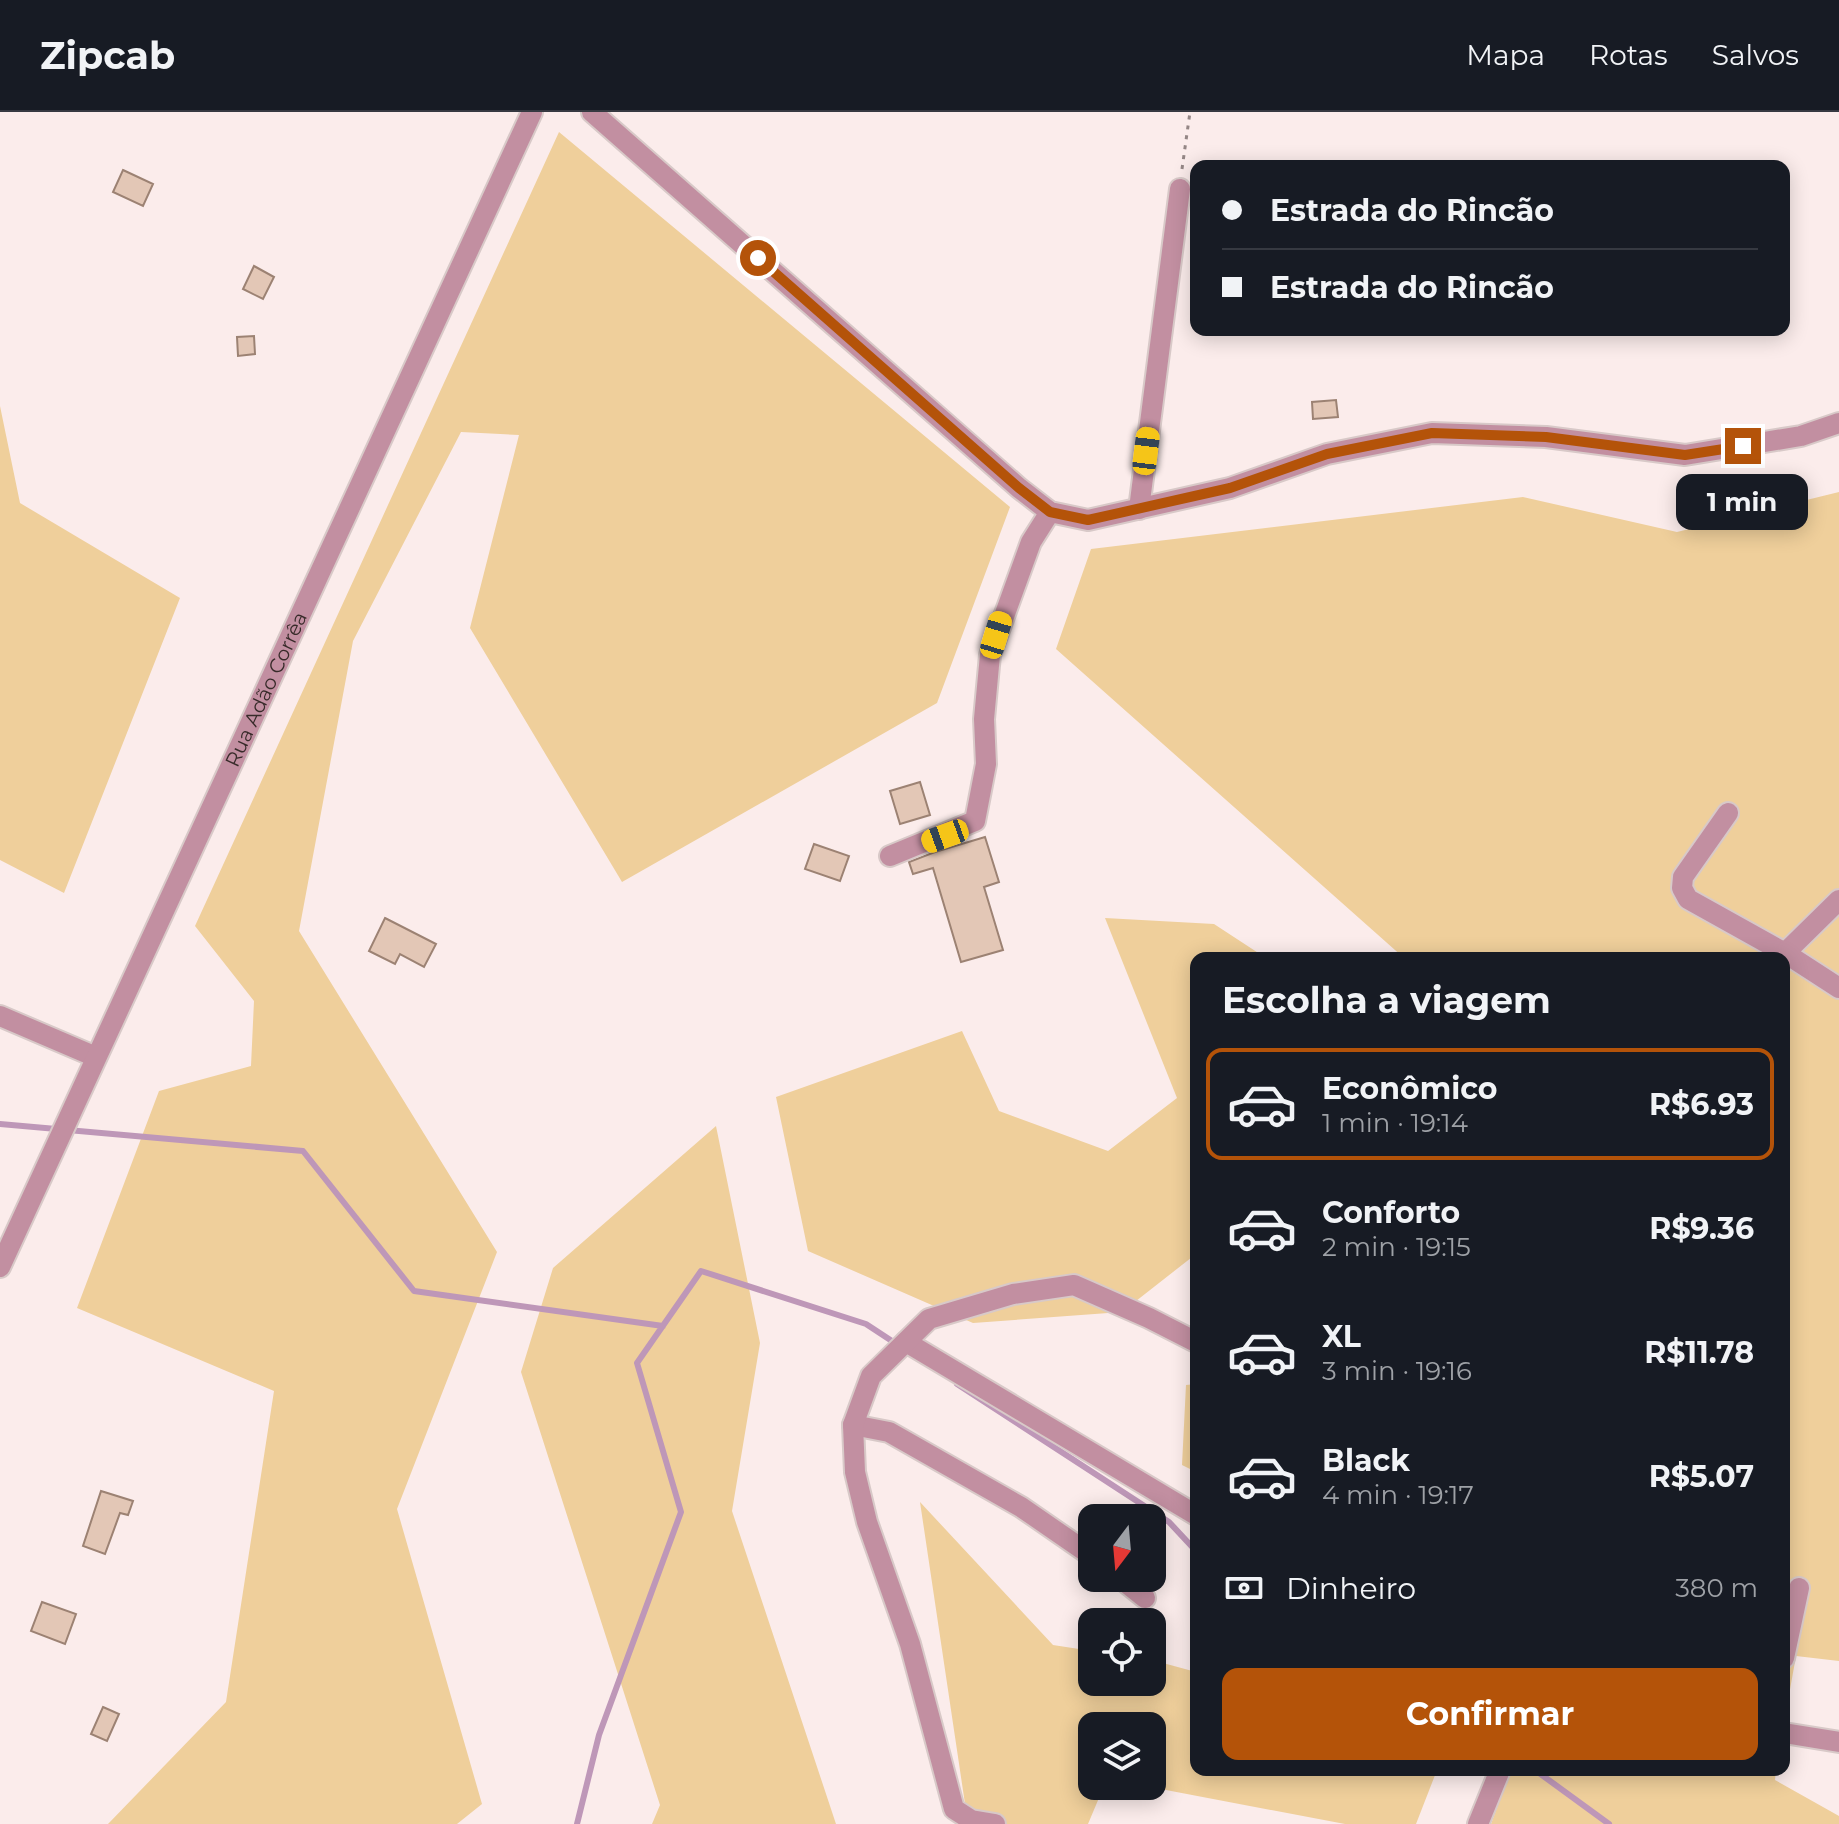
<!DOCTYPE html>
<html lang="pt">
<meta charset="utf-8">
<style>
body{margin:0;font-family:Montserrat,sans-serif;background:#242831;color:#f1f3f6;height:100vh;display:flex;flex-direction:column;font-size:30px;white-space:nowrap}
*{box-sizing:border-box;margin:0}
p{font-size:26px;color:#9ea1a6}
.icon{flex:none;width:44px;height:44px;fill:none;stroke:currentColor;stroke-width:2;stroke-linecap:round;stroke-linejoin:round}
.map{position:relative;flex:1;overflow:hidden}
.drawer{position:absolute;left:1190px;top:840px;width:600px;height:824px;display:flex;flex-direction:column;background:#171b24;border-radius:16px;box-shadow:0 4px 20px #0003}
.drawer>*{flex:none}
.top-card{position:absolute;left:1190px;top:48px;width:600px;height:176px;border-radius:16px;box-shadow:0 4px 20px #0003;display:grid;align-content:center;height:176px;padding:0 32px;background:#171b24}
.needle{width:52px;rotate:196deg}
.buttons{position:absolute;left:1078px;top:1392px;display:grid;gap:16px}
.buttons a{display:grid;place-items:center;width:88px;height:88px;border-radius:16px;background:#171b24;box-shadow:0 4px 20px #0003;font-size:40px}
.end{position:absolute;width:36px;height:36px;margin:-18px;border:10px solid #b45309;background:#fff;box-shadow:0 0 0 4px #fff}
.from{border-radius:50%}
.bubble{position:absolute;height:56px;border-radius:16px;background:#171b24;box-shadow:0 4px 20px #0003;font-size:26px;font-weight:700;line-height:56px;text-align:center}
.car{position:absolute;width:24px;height:48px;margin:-24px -12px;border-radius:10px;box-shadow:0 0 6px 2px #0007;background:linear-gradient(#f5c518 24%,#345 0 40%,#f5c518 0 76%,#345 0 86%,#f5c518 0)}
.top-card b{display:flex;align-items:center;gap:28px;height:76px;font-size:30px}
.top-card b+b{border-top:2px solid #363941}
.top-card i{width:20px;height:20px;background:#f1f3f6}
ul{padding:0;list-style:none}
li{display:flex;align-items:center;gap:24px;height:112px;margin:0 16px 12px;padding:0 16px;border:4px solid transparent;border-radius:16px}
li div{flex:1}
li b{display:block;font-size:30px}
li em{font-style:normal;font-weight:700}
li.active{border-color:#b45309}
li>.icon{width:72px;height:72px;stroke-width:1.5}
h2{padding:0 32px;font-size:36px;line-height:96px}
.pay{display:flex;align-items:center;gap:20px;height:88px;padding:0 32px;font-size:30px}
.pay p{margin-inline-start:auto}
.cta{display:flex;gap:16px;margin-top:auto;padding:16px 32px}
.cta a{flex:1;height:92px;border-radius:16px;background:#b45309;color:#fff;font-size:32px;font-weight:700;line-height:92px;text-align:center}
header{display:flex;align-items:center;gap:48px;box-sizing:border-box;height:112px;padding:0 40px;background:#171b24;border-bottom:2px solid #363941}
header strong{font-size:38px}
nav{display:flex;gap:44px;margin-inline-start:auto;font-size:28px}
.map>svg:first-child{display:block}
</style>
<header>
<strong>Zipcab</strong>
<nav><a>Mapa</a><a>Rotas</a><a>Salvos</a></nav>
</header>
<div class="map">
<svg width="1839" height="1712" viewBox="0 0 1839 1712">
<rect width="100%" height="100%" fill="#fbeceb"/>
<path fill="#efcf9b" d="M 559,20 L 1010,395 L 937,591 L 622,770 L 470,516 L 519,323 L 461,320 L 353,529 L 299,819 L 497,1140 L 397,1397 L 482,1692 L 457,1712 L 108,1712 L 226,1590 L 274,1279 L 77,1196 L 159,979 L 251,954 L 254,889 L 195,814 Z
M 0,294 L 20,391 L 180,486 L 64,781 L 0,748 Z
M 1839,380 L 1839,1549 L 1796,1544 L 1784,1611 L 1784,846 L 1404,846 L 1056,537 L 1091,437 L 1523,385 L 1677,420 Z
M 1105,806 L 1214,812 L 1266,846 L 1196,846 L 1196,1142 L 1122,1200 L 973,1211 L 808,1139 L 776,985 L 962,919 L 999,999 L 1108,1039 L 1177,986 Z
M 716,1014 L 760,1231 L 732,1399 L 836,1712 L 652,1712 L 660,1693 L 521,1260 L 553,1156 Z
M 1196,1272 L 1196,1360 L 1182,1353 L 1186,1273 Z
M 920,1390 L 1053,1533 L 1092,1539 L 1092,1570 L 1152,1570 L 1152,1548 L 1196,1560 L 1196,1658 L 1437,1658 L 1416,1712 L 1345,1712 L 1145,1674 L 1152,1674 L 1152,1614 L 1092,1614 L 1092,1674 L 1104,1674 L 1088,1712 L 968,1712 Z
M 1511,1658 L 1776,1658 L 1775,1668 L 1839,1704 L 1839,1712 L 1491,1712 Z"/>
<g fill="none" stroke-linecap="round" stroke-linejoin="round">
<path stroke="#be97b8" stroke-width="6" d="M 0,1012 L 303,1039 L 414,1179 L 663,1214
M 957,1272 L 1169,1410 L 1196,1439
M 1535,1658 L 1609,1712
M 577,1712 L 599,1623 L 681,1400 L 637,1251 L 701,1159 L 866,1212 L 898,1233"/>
</g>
<path fill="#e3c7b6" stroke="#9c8273" stroke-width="2" d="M 123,58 L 153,72 L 143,94 L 113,80 Z
M 254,154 L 274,165 L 263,187 L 243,177 Z
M 254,224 L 255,242 L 238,244 L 237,225 Z
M 1336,288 L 1338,305 L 1313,307 L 1312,290 Z
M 920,670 L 930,703 L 900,712 L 890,679 Z
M 985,725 L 999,770 L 984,775 L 1003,838 L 961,850 L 933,756 L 913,762 L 909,750 L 935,740 Z
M 814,732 L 849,744 L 840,769 L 805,757 Z
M 385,806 L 436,832 L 424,855 L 400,842 L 395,852 L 369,839 Z
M 101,1379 L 133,1389 L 128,1403 L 120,1401 L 105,1442 L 83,1434 Z
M 42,1490 L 76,1502 L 65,1532 L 31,1519 Z
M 103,1595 L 119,1602 L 107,1629 L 91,1622 Z"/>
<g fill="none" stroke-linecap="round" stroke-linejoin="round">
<defs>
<g id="minor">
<path d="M 592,0 L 1019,376 L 1050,400 L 1088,408 L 1230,376 L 1327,342 L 1432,321 L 1546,325 L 1685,343 L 1801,324 L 1839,311"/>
<path d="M 1139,397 L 1180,77"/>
<path d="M 1728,701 L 1683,765 L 1682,776 L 1688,787 L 1785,841 L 1839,876"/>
<path d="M 890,744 L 975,709 L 986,652 L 984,607 L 990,543 L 1031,430 L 1050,400"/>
<path d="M 1785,841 L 1839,788"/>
<path d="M 0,904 L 96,945"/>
<path id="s1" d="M 0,1155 L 532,0"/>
<path d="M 906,1230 L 1196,1403"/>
<path d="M 853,1313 L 889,1320 L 1021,1395 L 1092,1444"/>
<path d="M 1120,1466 L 1145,1486"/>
<path d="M 1784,1546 L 1799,1476"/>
<path d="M 1784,1621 L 1839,1630"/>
<path d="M 995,1712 L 971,1708 L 954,1697 L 910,1532 L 867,1410 L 855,1360 L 853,1313 L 871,1264 L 929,1207 L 1013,1182 L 1074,1173 L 1149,1206 L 1196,1230"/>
<path d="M 1478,1712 L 1500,1658"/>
</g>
</defs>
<use href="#minor" stroke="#d8c9c8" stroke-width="24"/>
<path stroke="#948685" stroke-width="3" stroke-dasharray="4 6" stroke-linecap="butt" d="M 1182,57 L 1190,0"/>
<use href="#minor" stroke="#c28fa1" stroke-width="20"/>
</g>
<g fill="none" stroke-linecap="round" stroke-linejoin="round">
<path stroke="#b45309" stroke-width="10" d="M 758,146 L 1019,376 L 1050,400 L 1088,408 L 1230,376 L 1327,342 L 1432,321 L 1546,325 L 1685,343 L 1743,334"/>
</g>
<g text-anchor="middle" stroke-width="8" stroke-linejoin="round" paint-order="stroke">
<g font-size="20" fill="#382b2a" stroke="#fdfdfd">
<text dy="7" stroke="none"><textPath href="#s1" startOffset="636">Rua Adão Corrêa</textPath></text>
</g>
</g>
</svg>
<div class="buttons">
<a><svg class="needle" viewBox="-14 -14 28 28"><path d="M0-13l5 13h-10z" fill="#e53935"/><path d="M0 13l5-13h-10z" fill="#9ea1a6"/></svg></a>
<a><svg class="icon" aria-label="locate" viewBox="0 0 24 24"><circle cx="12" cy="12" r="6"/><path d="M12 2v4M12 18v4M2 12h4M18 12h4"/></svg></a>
<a><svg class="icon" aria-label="layers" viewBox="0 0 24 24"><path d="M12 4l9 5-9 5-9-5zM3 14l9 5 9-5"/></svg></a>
</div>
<i class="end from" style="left:758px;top:146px"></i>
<i class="end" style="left:1743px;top:334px"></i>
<div class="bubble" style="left:1676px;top:362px;width:132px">1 min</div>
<i class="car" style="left:1146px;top:339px;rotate:7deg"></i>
<i class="car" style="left:996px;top:523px;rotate:17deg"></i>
<i class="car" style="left:945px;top:724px;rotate:250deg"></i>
<div class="top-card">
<b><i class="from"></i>Estrada do Rincão</b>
<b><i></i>Estrada do Rincão</b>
</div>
<section class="drawer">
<h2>Escolha a viagem</h2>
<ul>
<li class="active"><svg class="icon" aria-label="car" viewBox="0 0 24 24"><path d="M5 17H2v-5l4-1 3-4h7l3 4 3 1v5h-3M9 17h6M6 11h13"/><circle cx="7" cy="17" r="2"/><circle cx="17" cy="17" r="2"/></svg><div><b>Econômico</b><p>1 min · 19:14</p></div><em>R$6.93</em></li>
<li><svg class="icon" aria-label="car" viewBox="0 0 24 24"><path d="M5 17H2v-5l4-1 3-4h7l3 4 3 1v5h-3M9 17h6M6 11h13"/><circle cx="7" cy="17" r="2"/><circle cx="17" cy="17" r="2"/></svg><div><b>Conforto</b><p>2 min · 19:15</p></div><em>R$9.36</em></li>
<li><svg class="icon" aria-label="car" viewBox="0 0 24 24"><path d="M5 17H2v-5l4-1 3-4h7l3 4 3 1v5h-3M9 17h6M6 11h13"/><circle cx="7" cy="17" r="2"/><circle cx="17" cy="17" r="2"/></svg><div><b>XL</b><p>3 min · 19:16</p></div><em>R$11.78</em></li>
<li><svg class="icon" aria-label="car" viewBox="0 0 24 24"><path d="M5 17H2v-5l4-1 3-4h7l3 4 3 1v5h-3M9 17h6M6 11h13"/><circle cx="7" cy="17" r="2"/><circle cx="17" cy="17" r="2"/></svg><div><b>Black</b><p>4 min · 19:17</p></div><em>R$5.07</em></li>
</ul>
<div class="pay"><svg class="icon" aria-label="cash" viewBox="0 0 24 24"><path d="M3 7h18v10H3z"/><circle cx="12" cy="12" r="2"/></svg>Dinheiro<p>380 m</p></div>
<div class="cta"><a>Confirmar</a></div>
</section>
</div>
